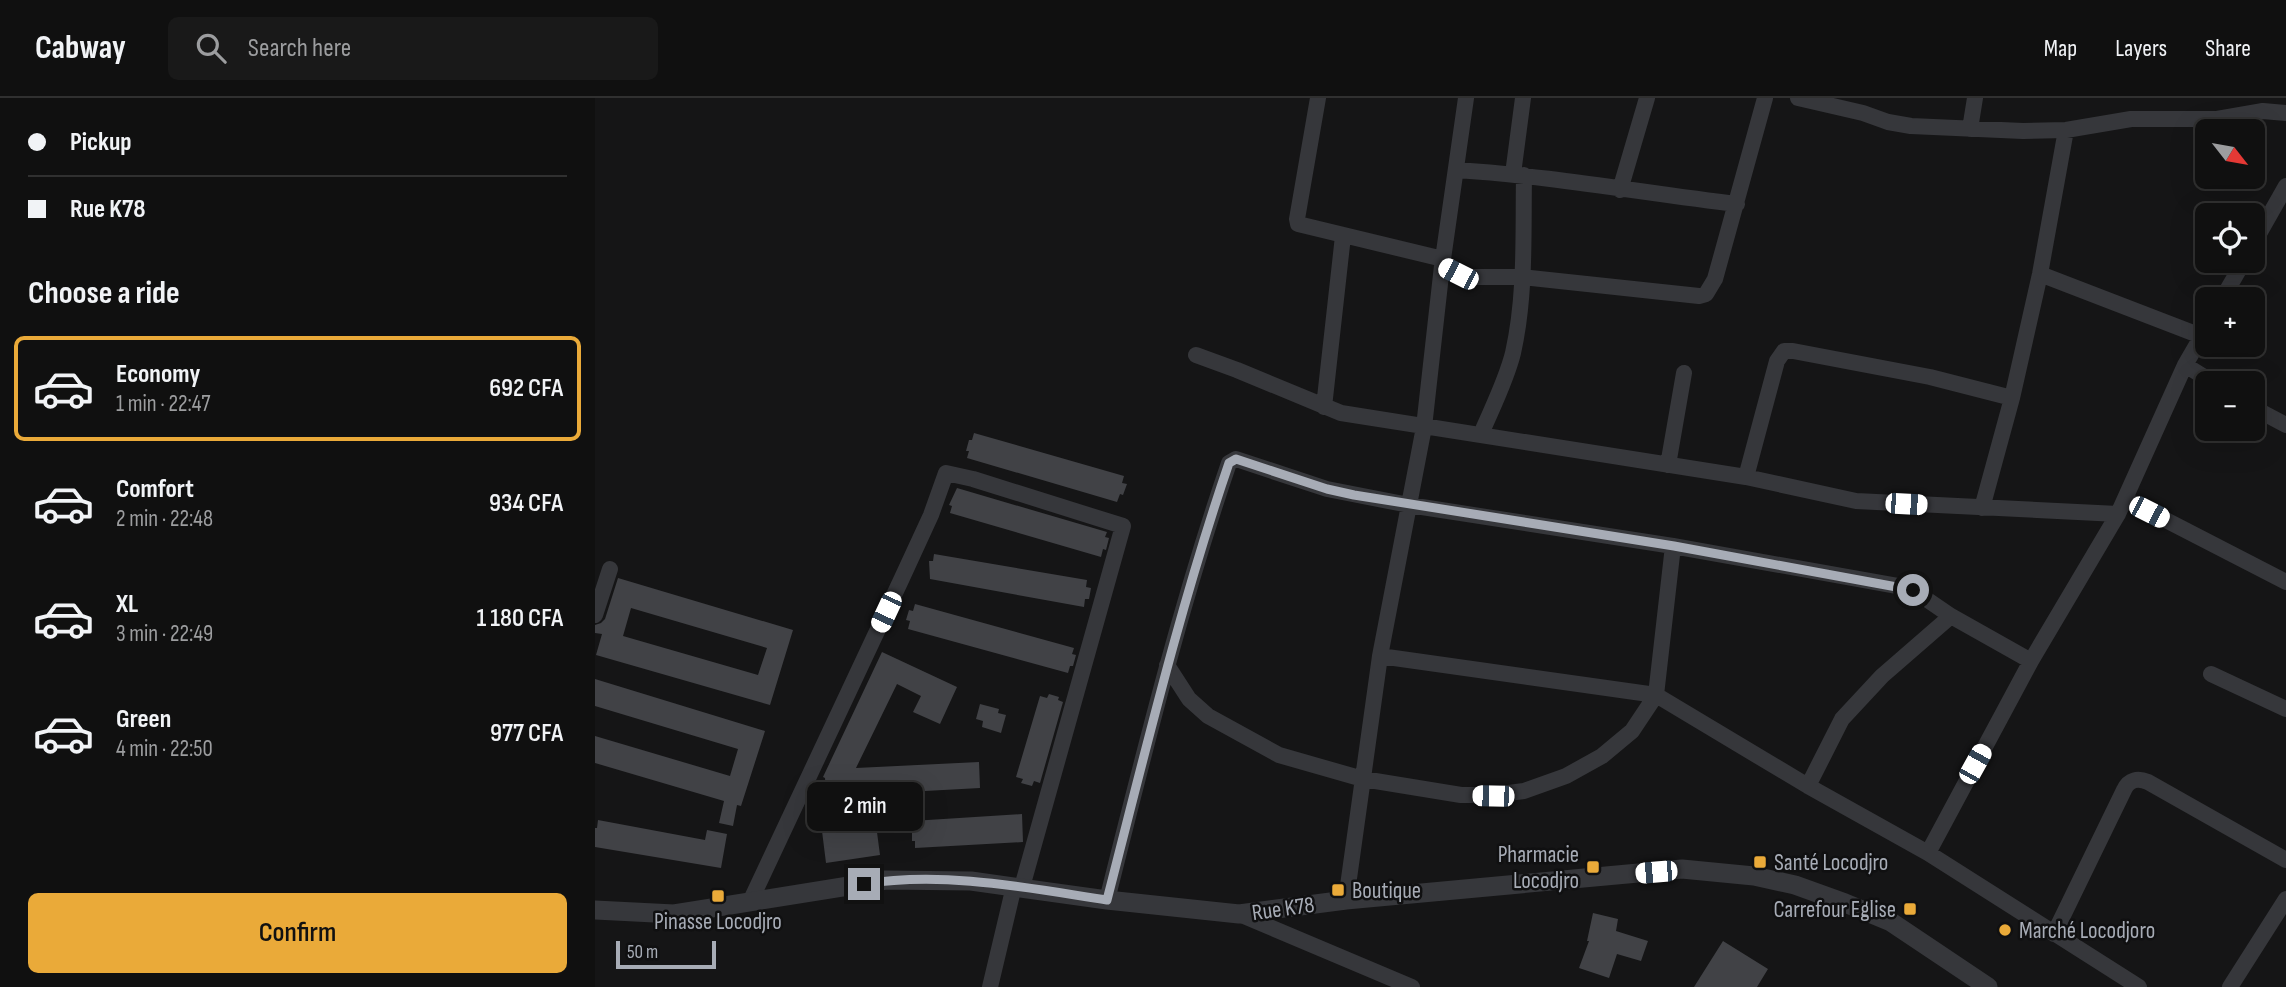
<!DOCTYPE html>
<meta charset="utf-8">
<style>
body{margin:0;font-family:"Sofia Sans Condensed",sans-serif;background:#191919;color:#f1f3f6;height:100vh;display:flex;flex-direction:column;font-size:26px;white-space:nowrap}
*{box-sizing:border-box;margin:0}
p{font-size:23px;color:#9c9d9f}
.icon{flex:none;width:38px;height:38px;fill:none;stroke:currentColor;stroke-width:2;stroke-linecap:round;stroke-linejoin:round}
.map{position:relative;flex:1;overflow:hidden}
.details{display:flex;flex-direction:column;background:#101010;width:595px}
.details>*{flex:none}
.guide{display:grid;align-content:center;height:154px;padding:0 28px;background:#101010}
.needle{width:46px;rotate:121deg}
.buttons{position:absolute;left:1600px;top:21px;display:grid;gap:14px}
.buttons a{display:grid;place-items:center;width:70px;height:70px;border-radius:10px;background:#101010;box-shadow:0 7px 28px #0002,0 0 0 2px #303030;font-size:35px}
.scale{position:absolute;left:21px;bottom:18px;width:100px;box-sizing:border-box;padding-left:7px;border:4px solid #a7acb6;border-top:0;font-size:19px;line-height:24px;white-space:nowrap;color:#a7acb6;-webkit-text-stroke:5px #101011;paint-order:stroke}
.end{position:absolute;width:32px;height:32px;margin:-16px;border:9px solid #a7acb6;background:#111;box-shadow:0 0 0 4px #111}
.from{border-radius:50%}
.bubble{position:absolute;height:49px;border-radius:10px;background:#101010;box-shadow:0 7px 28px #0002,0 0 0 2px #303030;font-size:23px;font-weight:600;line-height:49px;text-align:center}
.car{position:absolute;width:21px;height:42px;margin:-21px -10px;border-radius:9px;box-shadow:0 0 5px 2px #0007;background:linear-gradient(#fff 24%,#345 0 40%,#fff 0 76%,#345 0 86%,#fff 0)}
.guide b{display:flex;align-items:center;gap:24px;height:66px;font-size:26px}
.guide b+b{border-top:2px solid #303030}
.guide i{width:18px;height:18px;background:#f1f3f6}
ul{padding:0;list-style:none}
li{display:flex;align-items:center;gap:21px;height:105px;margin:0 14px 10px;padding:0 14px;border:4px solid transparent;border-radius:10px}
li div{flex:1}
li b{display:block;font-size:26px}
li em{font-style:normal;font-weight:600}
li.active{border-color:#eaaa39}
li>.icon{width:63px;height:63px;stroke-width:1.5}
h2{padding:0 28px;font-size:32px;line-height:84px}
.primary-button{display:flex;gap:14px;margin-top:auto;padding:14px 28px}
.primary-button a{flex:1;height:80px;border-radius:10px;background:#eaaa39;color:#111;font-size:28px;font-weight:600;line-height:80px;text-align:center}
header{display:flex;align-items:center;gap:42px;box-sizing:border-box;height:98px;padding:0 35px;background:#101010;border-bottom:2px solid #303030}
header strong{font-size:33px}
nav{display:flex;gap:38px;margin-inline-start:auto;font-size:24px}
.search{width:490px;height:63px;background:#191919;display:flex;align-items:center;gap:18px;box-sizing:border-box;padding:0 24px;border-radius:10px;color:#9c9d9f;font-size:26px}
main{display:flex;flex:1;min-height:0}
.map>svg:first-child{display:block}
</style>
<header>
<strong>Cabway</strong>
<div class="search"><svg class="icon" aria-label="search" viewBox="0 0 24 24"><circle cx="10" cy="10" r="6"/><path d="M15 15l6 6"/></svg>Search here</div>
<nav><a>Map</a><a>Layers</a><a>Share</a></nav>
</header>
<main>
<section class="details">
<div class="guide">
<b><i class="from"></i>Pickup</b>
<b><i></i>Rue K78</b>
</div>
<h2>Choose a ride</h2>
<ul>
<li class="active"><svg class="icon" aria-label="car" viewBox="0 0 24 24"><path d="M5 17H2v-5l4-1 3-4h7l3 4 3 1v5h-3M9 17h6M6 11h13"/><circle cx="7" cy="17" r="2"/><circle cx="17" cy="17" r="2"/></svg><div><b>Economy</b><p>1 min · 22:47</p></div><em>692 CFA</em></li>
<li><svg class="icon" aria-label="car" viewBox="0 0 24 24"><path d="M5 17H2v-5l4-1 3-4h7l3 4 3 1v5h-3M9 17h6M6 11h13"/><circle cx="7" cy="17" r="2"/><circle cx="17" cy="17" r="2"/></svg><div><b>Comfort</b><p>2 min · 22:48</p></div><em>934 CFA</em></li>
<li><svg class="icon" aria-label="car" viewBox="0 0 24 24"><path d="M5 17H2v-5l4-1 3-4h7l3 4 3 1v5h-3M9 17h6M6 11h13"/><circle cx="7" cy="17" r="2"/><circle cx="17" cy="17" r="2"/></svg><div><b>XL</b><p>3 min · 22:49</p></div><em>1 180 CFA</em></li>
<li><svg class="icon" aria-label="car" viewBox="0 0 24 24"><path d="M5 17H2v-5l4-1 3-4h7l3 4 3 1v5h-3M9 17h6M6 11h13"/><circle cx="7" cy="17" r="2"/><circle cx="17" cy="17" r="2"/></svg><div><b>Green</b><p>4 min · 22:50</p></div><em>977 CFA</em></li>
</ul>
<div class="primary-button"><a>Confirm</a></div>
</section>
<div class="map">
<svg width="1691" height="889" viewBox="0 0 1691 889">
<rect width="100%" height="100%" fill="#151516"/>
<path fill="#414246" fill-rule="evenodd" d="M 379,335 L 529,378 L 527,385 L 532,386 L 528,397 L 525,396 L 522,404 L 372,360 L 374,353 L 371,353 L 374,342 L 377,342 Z
M 362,390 L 512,434 L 510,439 L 514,440 L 511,452 L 508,451 L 506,459 L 355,415 L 357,408 L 354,407 Z
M 339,456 L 492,482 L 491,489 L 496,490 L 494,501 L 490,501 L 489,509 L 335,481 L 334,463 L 338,463 Z
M 23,480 L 198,532 L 175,607 L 1,557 L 7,536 L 0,535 L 0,527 L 6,525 L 10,521 ZM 36,510 L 172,550 L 163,577 L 28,538 Z
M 320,506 L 479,550 L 477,556 L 481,557 L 478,568 L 475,568 L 473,575 L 313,531 L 315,523 L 311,522 L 314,512 L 318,513 Z
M 287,554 L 362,589 L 345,626 L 318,614 L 326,598 L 302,586 L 261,670 L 384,664 L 385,690 L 275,696 L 275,690 L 255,693 L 255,698 L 231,699 L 230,680 L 228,679 Z
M 0,581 L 170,633 L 146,708 L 142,707 L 138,728 L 124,725 L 129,703 L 0,665 L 0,638 L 135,678 L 143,651 L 0,608 Z
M 454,596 L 464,599 L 463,602 L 468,604 L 445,685 L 439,683 L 437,688 L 426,685 L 428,681 L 421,679 L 445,598 L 452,600 Z
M 385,606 L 404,611 L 403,615 L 411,617 L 406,635 L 387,629 L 388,623 L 381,621 Z
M 427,716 L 428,744 L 320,750 L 320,743 L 317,743 L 317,723 Z
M 280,719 L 285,757 L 231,765 L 226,725 Z
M 3,722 L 110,742 L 112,732 L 132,736 L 126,770 L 0,749 L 0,730 L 2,730 Z
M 998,815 L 1023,821 L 1021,833 L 1053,843 L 1046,863 L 1022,856 L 1014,880 L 984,870 L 994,843 L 992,843 Z
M 1128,843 L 1173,871 L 1162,889 L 1099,889 Z"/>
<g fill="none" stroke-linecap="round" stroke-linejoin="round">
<path stroke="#36373b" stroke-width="16" d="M 723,0 L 702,121 L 703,126 L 848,161
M 1203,0 L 1268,15 L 1293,24 L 1316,28 L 1428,33 L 1471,32 L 1536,21 L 1622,21 L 1668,13 L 1691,15
M 1375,31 L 1380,0
M 862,72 C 956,78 1049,95 1142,106
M 918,76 L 928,0
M 1025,92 L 1052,0
M 1657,148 L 1691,88
M 847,168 L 873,179 L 927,179 L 1104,198 L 1111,196 L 1120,181 L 1170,0
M 1445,176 L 1606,238
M 1627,201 L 1649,163
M 601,257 L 642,272 L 746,315 L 1151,379 L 1261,403 L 1523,416
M 1590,267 L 1619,285
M 729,309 L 748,138
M 1657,309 L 1691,327
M 886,336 C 897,310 911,283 918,255 C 931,197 928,136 929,77
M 1073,367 L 1089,275
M 1151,379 L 1182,263 L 1189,253 L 1198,253 L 1335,279 L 1417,300
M 1530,401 L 1691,484
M 1387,410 L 1417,300 L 1445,176 L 1471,32
M 0,517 L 15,471
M 785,558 L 1061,597 L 1213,688 L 1333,755 L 1544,889
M 572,567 L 594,601 L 613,618 L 684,657 L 768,681 L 866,697 L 898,697 L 929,693 L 971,678 L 1007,658 L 1037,633 L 1061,597 L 1078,448
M 1616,576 L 1691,611
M 1213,688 L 1247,621 L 1287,578 L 1356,518
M 1333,755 L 1436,563 L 1523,416 L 1590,267 L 1612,229
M 512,802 C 549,655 585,508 634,365 L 641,361 L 732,391 L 814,407 L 1078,448 L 1308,489 L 1318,492 L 1356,518 L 1436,563
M 751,802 L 785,558 L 829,329 L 847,168 L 871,0
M 155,804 L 307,480 L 336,417 L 351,375 L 378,381 L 528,428 L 427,789
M 644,816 L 817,889
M 1459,836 L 1529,692 C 1534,681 1543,680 1553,684 L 1691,762
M 395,889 L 419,788
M 1635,889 L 1691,801"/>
<path stroke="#36373b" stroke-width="19" d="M 0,812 L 79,816 L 291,782 L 376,783 L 512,802 L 644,816 L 751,802 L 1087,771 L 1159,778 L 1200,787 L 1250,805 L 1296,824 L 1393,889"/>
</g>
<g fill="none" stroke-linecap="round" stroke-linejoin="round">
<path stroke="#a7acb6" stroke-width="9" d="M 269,786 C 349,773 433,790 512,802 C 550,655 585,508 634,365 L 641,361 L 732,391 L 759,397 L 1079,448 L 1318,492"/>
</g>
<g fill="#eaaa39" stroke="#101011" stroke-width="2.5">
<rect x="1158" y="757" width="14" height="14" rx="3.5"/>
<rect x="991" y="762" width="14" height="14" rx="3.5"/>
<rect x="736" y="785" width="14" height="14" rx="3.5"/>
<rect x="116" y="791" width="14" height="14" rx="3.5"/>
<rect x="1308" y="804" width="14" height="14" rx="3.5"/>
<circle cx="1410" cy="832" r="7"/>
</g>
<g text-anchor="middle" stroke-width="5" stroke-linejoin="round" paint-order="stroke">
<g font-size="23" fill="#a7acb6" stroke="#101011" text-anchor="start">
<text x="984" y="764" text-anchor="end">Pharmacie<tspan x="984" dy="26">Locodjro</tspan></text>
<text x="1179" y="772">Santé Locodjro</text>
<text x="757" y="800">Boutique</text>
<text x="1301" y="819" text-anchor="end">Carrefour Eglise</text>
<text x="123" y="831" text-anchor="middle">Pinasse Locodjro</text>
<text x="1424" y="840">Marché Locodjoro</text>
</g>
<g font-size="23" fill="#a7acb6" stroke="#101011">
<text transform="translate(688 810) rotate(-8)" y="8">Rue K78</text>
</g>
</g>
</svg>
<div class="buttons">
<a><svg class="needle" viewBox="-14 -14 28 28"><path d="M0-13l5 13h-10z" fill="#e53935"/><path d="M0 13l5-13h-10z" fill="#9c9d9f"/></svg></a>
<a><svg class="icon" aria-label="locate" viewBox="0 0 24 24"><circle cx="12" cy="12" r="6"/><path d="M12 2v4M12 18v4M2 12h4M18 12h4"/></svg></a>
<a>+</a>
<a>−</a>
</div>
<div class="scale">50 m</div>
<i class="end from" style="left:1318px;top:492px"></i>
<i class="end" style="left:269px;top:786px"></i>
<div class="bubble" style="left:212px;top:684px;width:116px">2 min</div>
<i class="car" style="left:863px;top:176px;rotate:297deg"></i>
<i class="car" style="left:1311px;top:406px;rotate:93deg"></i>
<i class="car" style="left:1554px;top:414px;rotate:117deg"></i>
<i class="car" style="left:291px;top:514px;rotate:205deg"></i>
<i class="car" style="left:1380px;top:666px;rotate:29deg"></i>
<i class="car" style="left:898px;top:698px;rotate:271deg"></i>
<i class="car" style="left:1061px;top:774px;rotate:265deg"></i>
</div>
</main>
